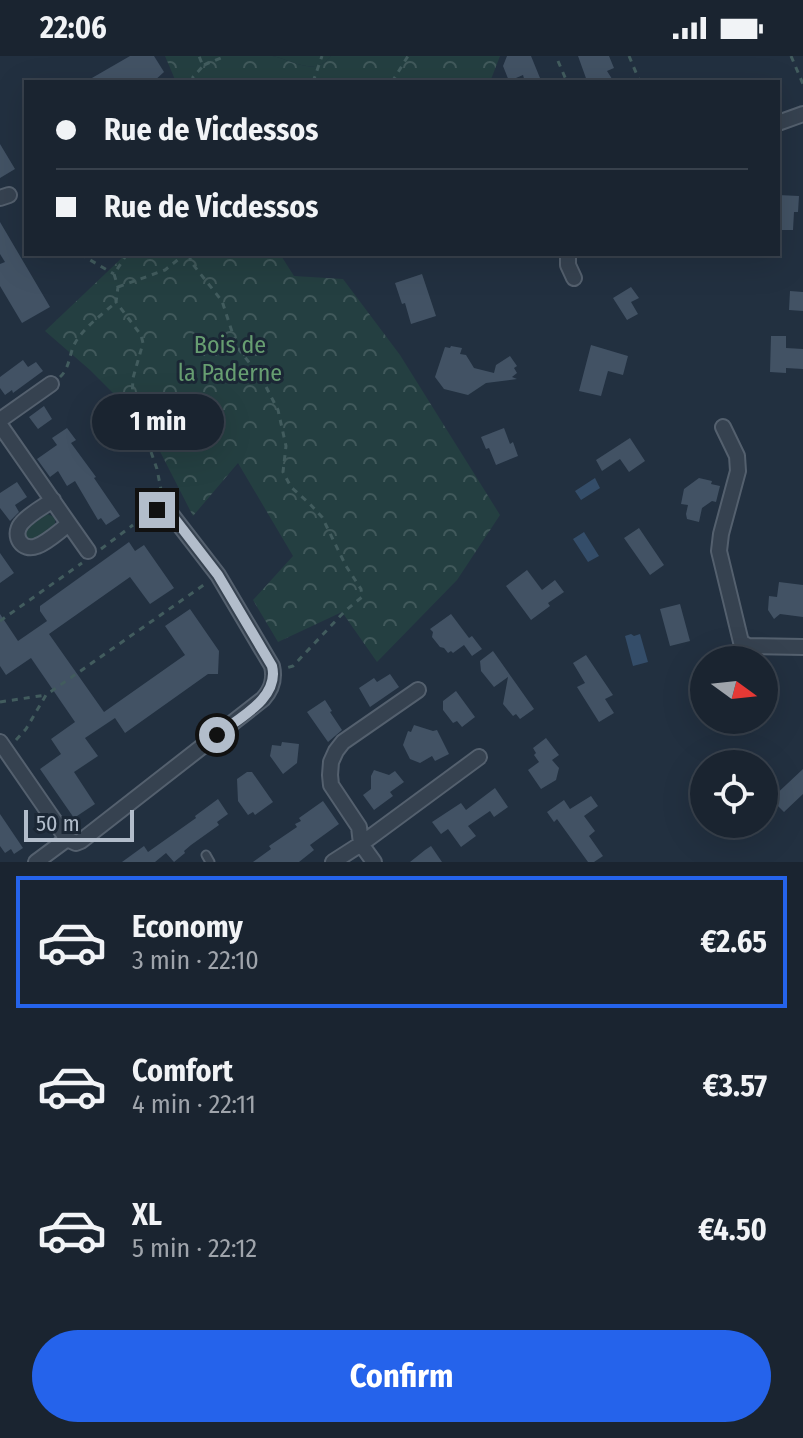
<!DOCTYPE html>
<meta charset="utf-8">
<style>
body{margin:0;font-family:"Fira Sans Condensed",sans-serif;background:#27303c;color:#f1f3f6;height:100vh;display:flex;flex-direction:column;font-size:30px;white-space:nowrap}
*{box-sizing:border-box;margin:0}
p{font-size:26px;color:#9fa4ab}
.icon{flex:none;width:44px;height:44px;fill:none;stroke:currentColor;stroke-width:2;stroke-linecap:round;stroke-linejoin:round}
.map{position:relative;height:806px;overflow:hidden}
.sheet{display:flex;flex-direction:column;background:#1a2430;flex:1}
.sheet>*{flex:none}
.guide{position:absolute;left:24px;top:24px;width:756px;height:176px;border-radius:0px;box-shadow:0 8px 32px #0002,0 0 0 2px #38414c;display:grid;align-content:center;height:176px;padding:0 32px;background:#1a2430}
.needle{width:52px;rotate:105deg}
.tools{position:absolute;left:690px;top:590px;display:grid;gap:16px}
.tools a{display:grid;place-items:center;width:88px;height:88px;border-radius:50%;background:#1a2430;box-shadow:0 8px 32px #0002,0 0 0 2px #38414c;font-size:40px}
.scale{position:absolute;left:24px;bottom:20px;width:110px;box-sizing:border-box;padding-left:8px;border:4px solid #b2bdcb;border-top:0;font-size:22px;line-height:28px;white-space:nowrap;color:#b2bdcb;-webkit-text-stroke:6px #1b2735;paint-order:stroke}
.end{position:absolute;width:36px;height:36px;margin:-18px;border:10px solid #b2bdcb;background:#111;box-shadow:0 0 0 4px #111}
.from{border-radius:50%}
.bubble{position:absolute;height:56px;border-radius:28px;background:#1a2430;box-shadow:0 8px 32px #0002,0 0 0 2px #38414c;font-size:26px;font-weight:700;line-height:56px;text-align:center}
.guide b{display:flex;align-items:center;gap:28px;height:76px;font-size:30px}
.guide b+b{border-top:2px solid #38414c}
.guide i{width:20px;height:20px;background:#f1f3f6}
ul{padding:14px 0 0;list-style:none}
li{display:flex;align-items:center;gap:24px;height:132px;margin:0 16px 12px;padding:0 16px;border:4px solid transparent;border-radius:0px}
li div{flex:1}
li b{display:block;font-size:30px}
li em{font-style:normal;font-weight:700}
li.selected{border-color:#2563eb}
li>.icon{width:72px;height:72px;stroke-width:1.5}
.primary-button{display:flex;gap:16px;margin-top:auto;padding:16px 32px}
.primary-button a{flex:1;height:92px;border-radius:48px;background:#2563eb;color:#fff;font-size:32px;font-weight:700;line-height:92px;text-align:center}
.status{display:flex;justify-content:space-between;align-items:center;height:56px;padding:0 40px;background:#1a2430;direction:ltr}
.status svg{height:22px;fill:currentColor}
.map>svg:first-child{display:block}
</style>
<div class="status"><b>22:06</b><svg viewBox="0 0 49 12"><path d="M0 12V9h3v3zM5 12V6h3v6zM10 12V3h3v9zM15 12V0h3v12zM26 1h20v11H26zM47 4h2v5h-2z"/></svg></div>
<div class="map">
<svg width="803" height="806" viewBox="0 0 803 806">
<defs>
<pattern id="forest-crowns" width="20" height="18" patternUnits="userSpaceOnUse" patternTransform="scale(2)"><rect width="20" height="18" fill="#243f41"/><path d="M2 6a3 3 0 1 1 6 0M12 15a3 3 0 1 1 6 0" fill="none" stroke="#41595b"/></pattern>
</defs>
<rect width="100%" height="100%" fill="#223040"/>
<path fill="#243f41" d="M 272,0 L 331,0 C 314,22 291,3 272,0 Z
M 47,458 L 55,461 L 55,469 C 46,475 35,487 25,482 L 24,477 L 26,473 Z"/>
<path fill="url(#forest-crowns)" d="M 165,0 L 272,0 C 291,3 314,22 331,0 L 500,0 L 490,26 L 176,26 Z
M 126,198 L 280,198 L 294,220 L 343,223 L 400,299 L 500,459 L 457,524 L 377,606 L 342,556 L 278,586 L 253,544 L 293,500 L 238,407 L 193,460 L 148,372 L 90,314 L 45,275 Z"/>
<path fill="#344d69" d="M 595,422 L 600,432 L 581,444 L 575,435 Z
M 584,476 L 599,500 L 588,506 L 573,483 Z
M 631,578 L 634,580 L 640,578 L 648,606 L 633,610 L 625,580 Z"/>
<path fill="#425264" d="M 130,0 L 154,0 L 164,16 L 153,26 L 85,26 Z
M 507,0 L 531,0 L 540,22 L 525,26 L 523,19 L 509,25 L 503,10 Z
M 578,0 L 609,0 L 614,12 L 607,15 L 614,26 L 595,26 L 592,23 L 587,25 Z
M 0,88 L 15,113 L 0,122 Z
M 778,139 L 799,140 L 798,156 L 794,156 L 793,174 L 778,174 Z
M 0,166 L 50,251 L 22,267 L 0,230 L 0,208 L 5,206 L 0,198 Z
M 422,218 L 436,260 L 411,268 L 405,247 L 402,248 L 395,227 Z
M 631,231 L 639,242 L 631,246 L 638,258 L 627,264 L 613,242 Z
M 790,235 L 803,236 L 803,255 L 789,254 Z
M 771,280 L 786,280 L 786,292 L 803,293 L 803,313 L 786,312 L 786,317 L 770,316 Z
M 591,289 L 628,300 L 623,319 L 608,315 L 601,340 L 579,335 Z
M 451,290 L 462,292 L 460,298 L 466,299 L 474,312 L 494,317 L 496,309 L 510,300 L 517,310 L 514,312 L 517,317 L 512,321 L 517,323 L 486,327 L 468,339 L 444,333 L 435,321 L 445,291 L 450,292 Z
M 23,304 L 28,311 L 36,306 L 43,315 L 13,337 L 12,334 L 5,339 L 0,332 L 0,321 Z
M 44,350 L 52,363 L 38,373 L 29,361 Z
M 67,372 L 76,384 L 71,387 L 96,421 L 94,422 L 120,460 L 106,469 L 101,462 L 98,464 L 75,425 L 67,430 L 58,415 L 50,421 L 37,403 L 57,389 L 52,382 Z
M 504,372 L 510,388 L 513,386 L 518,400 L 496,409 L 489,392 L 486,393 L 481,381 Z
M 630,382 L 645,405 L 629,416 L 620,403 L 602,415 L 596,404 Z
M 699,422 L 712,425 L 711,428 L 720,430 L 716,446 L 712,445 L 702,452 L 699,466 L 687,463 L 686,458 L 688,449 L 681,448 L 684,433 Z
M 17,426 L 27,441 L 15,449 L 19,456 L 10,465 L 0,452 L 0,437 Z
M 639,472 L 664,509 L 650,519 L 624,482 Z
M 129,486 L 135,495 L 144,489 L 174,532 L 150,548 L 130,521 L 49,578 L 104,656 L 185,599 L 165,570 L 190,553 L 219,595 L 218,618 L 208,618 L 125,677 L 115,662 L 85,682 L 98,700 L 74,716 L 95,748 L 74,762 L 40,713 L 61,698 L 51,683 L 75,666 L 31,602 L 6,619 L 0,610 L 0,558 L 18,585 L 47,565 L 40,555 L 40,550 Z
M 0,497 L 14,517 L 0,527 Z
M 527,514 L 542,534 L 555,524 L 564,536 L 548,547 L 550,550 L 531,564 L 506,530 Z
M 779,526 L 803,529 L 803,561 L 780,558 L 774,563 L 768,554 L 769,540 L 777,541 Z
M 680,548 L 690,585 L 670,590 L 660,553 Z
M 451,558 L 469,582 L 472,580 L 482,593 L 472,600 L 464,589 L 453,597 L 451,595 L 448,597 L 444,592 L 440,591 L 432,581 L 433,576 L 430,573 Z
M 493,595 L 534,653 L 520,663 L 516,658 L 513,660 L 503,648 L 508,621 L 494,631 L 481,615 L 480,605 Z
M 586,599 L 613,639 L 605,643 L 614,657 L 599,666 L 577,631 L 585,627 L 573,607 Z
M 390,618 L 399,631 L 370,651 L 359,632 L 374,622 L 377,626 Z
M 456,635 L 475,661 L 462,671 L 457,665 L 453,667 L 443,654 L 443,645 Z
M 325,644 L 332,655 L 330,656 L 342,674 L 328,686 L 307,656 Z
M 414,669 L 433,675 L 437,674 L 449,698 L 435,705 L 432,700 L 420,707 L 410,703 L 403,689 L 408,675 L 411,676 Z
M 546,682 L 559,699 L 552,704 L 559,712 L 556,724 L 541,733 L 528,714 L 539,706 L 534,699 L 536,697 L 533,692 Z
M 282,686 L 299,688 L 297,707 L 283,718 L 270,700 L 272,689 L 281,690 Z
M 803,713 L 803,738 L 784,756 L 771,743 Z
M 374,714 L 389,719 L 395,715 L 404,726 L 390,736 L 393,740 L 374,754 L 363,739 L 371,733 L 371,720 Z
M 247,716 L 252,716 L 273,746 L 255,759 L 253,756 L 248,759 L 238,745 L 237,723 Z
M 495,732 L 508,751 L 494,761 L 490,755 L 468,770 L 476,780 L 461,791 L 448,773 L 441,778 L 432,766 L 461,747 L 466,754 Z
M 591,740 L 598,750 L 584,760 L 595,775 L 589,780 L 603,800 L 594,806 L 588,806 L 557,763 L 554,766 L 547,756 L 564,744 L 570,753 Z
M 218,743 L 228,758 L 217,766 L 219,769 L 191,789 L 184,795 L 185,797 L 174,806 L 166,797 L 155,806 L 122,806 L 144,790 L 148,796 L 196,762 L 195,760 Z
M 323,745 L 339,768 L 310,789 L 314,794 L 299,806 L 253,806 L 271,793 L 269,790 L 297,771 L 295,768 L 301,765 L 299,762 Z
M 0,758 L 23,792 L 14,798 L 11,793 L 5,797 L 0,790 Z
M 431,790 L 442,806 L 410,806 L 425,794 Z"/>
<g fill="none" stroke-linecap="round" stroke-linejoin="round">
<defs>
<path id="service" d="M 206,799 L 210,806"/>
<path id="minor" d="M 778,67 L 803,58
M 0,142 L 9,139
M 568,198 L 568,209 L 574,222
M 0,364 L 51,328
M 0,369 L 69,468 C 59,475 48,486 37,490 C 22,496 12,480 21,468 C 29,458 43,451 53,444
M 723,371 L 737,400 L 738,415 L 721,478 L 719,495 L 741,586 L 748,590 L 803,591
M 69,468 L 88,495
M 0,686 L 67,783
M 67,783 L 76,787 L 81,785 L 263,643 C 272,633 275,623 272,610 L 218,519 L 171,458 C 161,451 155,455 145,460
M 36,806 L 67,783
M 333,806 L 361,788 L 479,701
M 374,806 L 361,788 L 359,771 L 331,729 L 330,719 L 331,706 L 336,695 L 343,686 L 418,634"/>
</defs>
<use href="#service" stroke="#54606e" stroke-width="11"/>
<use href="#minor" stroke="#54606e" stroke-width="18"/>
<path stroke="#425c5e" stroke-width="3" stroke-dasharray="6 6" stroke-linecap="butt" d="M 629,0 L 640,26
M 791,0 L 803,28
M 558,5 L 567,26
M 204,9 L 226,0
M 192,26 L 193,21 L 203,10 L 199,0
M 313,26 L 322,0
M 392,26 L 408,0
M 80,198 L 114,218
M 127,198 L 114,218 L 118,231 L 116,246 L 141,279 L 143,287 L 133,322 L 132,342 L 157,413 L 162,439
M 189,198 L 191,206 L 222,245 L 237,291 L 262,323 L 278,354 L 286,390 L 283,416 L 291,431 L 309,447 L 322,461 L 346,510 L 361,533 L 362,541 L 345,555 L 293,610 L 286,612
M 118,231 L 165,214 L 185,198
M 60,321 C 70,312 69,298 75,287 C 84,271 103,258 116,246
M 101,493 L 133,469
M 0,565 L 82,507
M 0,646 L 46,639
M 16,684 L 26,673 L 46,639 L 208,526"/>
<use href="#service" stroke="#364250" stroke-width="7"/>
<use href="#minor" stroke="#364250" stroke-width="14"/>
</g>
<g fill="none" stroke-linecap="round" stroke-linejoin="round">
<path stroke="#b2bdcb" stroke-width="10" d="M 157,454 L 164,454 L 171,458 L 218,519 L 272,610 C 280,642 239,662 217,679"/>
</g>
<g text-anchor="middle" stroke-width="6" stroke-linejoin="round" paint-order="stroke">
<g font-size="24" fill="#679e71" stroke="#1b2735">
<text x="230" y="297">Bois de<tspan x="230" dy="28">la Paderne</tspan></text>
</g>
</g>
</svg>
<div class="tools">
<a><svg class="needle" viewBox="-14 -14 28 28"><path d="M0-13l5 13h-10z" fill="#e53935"/><path d="M0 13l5-13h-10z" fill="#9fa4ab"/></svg></a>
<a><svg class="icon" aria-label="locate" viewBox="0 0 24 24"><circle cx="12" cy="12" r="6"/><path d="M12 2v4M12 18v4M2 12h4M18 12h4"/></svg></a>
</div>
<div class="scale">50 m</div>
<i class="end from" style="left:217px;top:679px"></i>
<i class="end" style="left:157px;top:454px"></i>
<div class="bubble" style="left:92px;top:338px;width:132px">1 min</div>
<div class="guide">
<b><i class="from"></i>Rue de Vicdessos</b>
<b><i></i>Rue de Vicdessos</b>
</div>
</div>
<section class="sheet">
<ul>
<li class="selected"><svg class="icon" aria-label="car" viewBox="0 0 24 24"><path d="M5 17H2v-5l4-1 3-4h7l3 4 3 1v5h-3M9 17h6M6 11h13"/><circle cx="7" cy="17" r="2"/><circle cx="17" cy="17" r="2"/></svg><div><b>Economy</b><p>3 min · 22:10</p></div><em>€2.65</em></li>
<li><svg class="icon" aria-label="car" viewBox="0 0 24 24"><path d="M5 17H2v-5l4-1 3-4h7l3 4 3 1v5h-3M9 17h6M6 11h13"/><circle cx="7" cy="17" r="2"/><circle cx="17" cy="17" r="2"/></svg><div><b>Comfort</b><p>4 min · 22:11</p></div><em>€3.57</em></li>
<li><svg class="icon" aria-label="car" viewBox="0 0 24 24"><path d="M5 17H2v-5l4-1 3-4h7l3 4 3 1v5h-3M9 17h6M6 11h13"/><circle cx="7" cy="17" r="2"/><circle cx="17" cy="17" r="2"/></svg><div><b>XL</b><p>5 min · 22:12</p></div><em>€4.50</em></li>
</ul>
<div class="primary-button"><a>Confirm</a></div>
</section>
